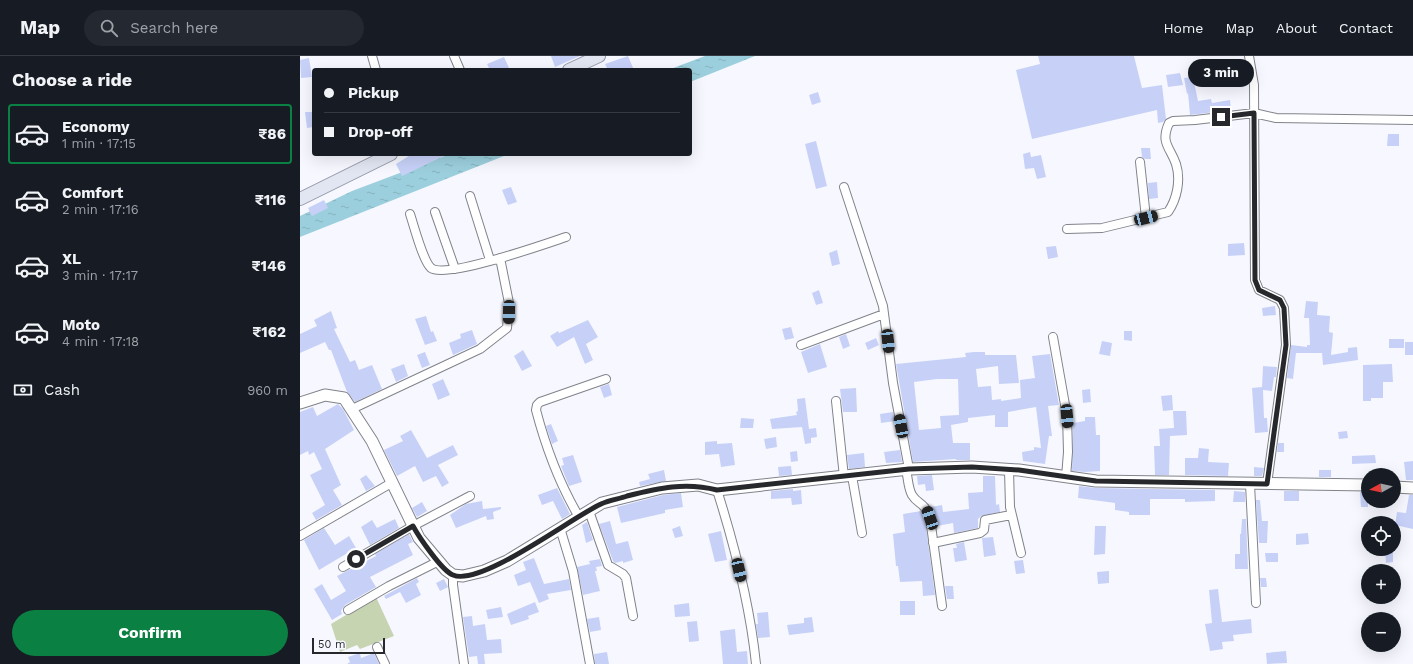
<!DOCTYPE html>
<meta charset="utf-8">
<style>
body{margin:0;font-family:"Work Sans",sans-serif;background:#242831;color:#f1f3f6;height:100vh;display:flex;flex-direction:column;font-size:15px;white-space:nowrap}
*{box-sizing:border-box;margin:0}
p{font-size:13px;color:#9ea1a6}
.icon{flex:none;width:22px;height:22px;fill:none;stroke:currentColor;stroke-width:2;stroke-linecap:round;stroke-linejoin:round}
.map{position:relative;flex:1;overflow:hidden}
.drawer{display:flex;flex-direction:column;background:#171b24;width:300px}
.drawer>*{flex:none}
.hud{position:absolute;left:12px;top:12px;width:380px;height:88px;border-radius:4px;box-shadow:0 4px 16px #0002;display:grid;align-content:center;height:88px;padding:0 12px;background:#171b24}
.needle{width:26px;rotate:262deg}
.controls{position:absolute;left:1061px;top:412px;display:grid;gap:8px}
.controls a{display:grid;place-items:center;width:40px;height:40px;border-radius:50%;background:#171b24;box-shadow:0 4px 16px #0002;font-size:20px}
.scale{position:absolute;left:12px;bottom:10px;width:73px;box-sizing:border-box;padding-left:4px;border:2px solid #27282b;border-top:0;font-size:11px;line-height:14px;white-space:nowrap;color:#27282b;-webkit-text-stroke:3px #f7f8ff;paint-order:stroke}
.end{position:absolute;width:18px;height:18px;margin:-9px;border:5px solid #27282b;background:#fff;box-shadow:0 0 0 2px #fff}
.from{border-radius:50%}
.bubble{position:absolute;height:28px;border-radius:14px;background:#171b24;box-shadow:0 4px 16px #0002;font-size:13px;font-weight:700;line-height:28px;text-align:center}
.car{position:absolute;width:12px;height:24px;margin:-12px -6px;border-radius:5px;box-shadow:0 0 3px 1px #0007;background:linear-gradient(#222 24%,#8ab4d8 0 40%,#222 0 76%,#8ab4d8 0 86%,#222 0)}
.hud b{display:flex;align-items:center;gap:14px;height:38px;font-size:15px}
.hud b+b{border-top:1px solid #363941}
.hud i{width:10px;height:10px;background:#f1f3f6}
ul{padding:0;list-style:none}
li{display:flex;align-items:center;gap:12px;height:60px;margin:0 8px 6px;padding:0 4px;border:2px solid transparent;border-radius:4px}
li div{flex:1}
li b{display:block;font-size:15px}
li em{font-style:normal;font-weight:700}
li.active{border-color:#0b8043}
li>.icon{width:36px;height:36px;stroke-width:1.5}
h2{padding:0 12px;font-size:18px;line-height:48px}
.pay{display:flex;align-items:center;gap:10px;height:44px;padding:0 12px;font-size:15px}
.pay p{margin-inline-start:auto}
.button{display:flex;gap:8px;margin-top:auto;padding:8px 12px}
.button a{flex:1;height:46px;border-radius:24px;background:#0b8043;color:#fff;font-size:16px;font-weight:700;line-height:46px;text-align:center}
header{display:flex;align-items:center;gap:24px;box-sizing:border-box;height:56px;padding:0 20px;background:#171b24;border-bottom:1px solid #363941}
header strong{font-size:19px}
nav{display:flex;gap:22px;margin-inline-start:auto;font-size:14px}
.search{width:280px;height:36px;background:#242831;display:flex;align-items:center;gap:10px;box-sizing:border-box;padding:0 14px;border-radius:22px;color:#9ea1a6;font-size:15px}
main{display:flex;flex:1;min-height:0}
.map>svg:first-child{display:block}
</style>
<header>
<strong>Map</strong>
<div class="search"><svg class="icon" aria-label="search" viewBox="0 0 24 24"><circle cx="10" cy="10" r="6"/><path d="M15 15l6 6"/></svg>Search here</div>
<nav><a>Home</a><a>Map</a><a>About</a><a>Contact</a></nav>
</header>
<main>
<section class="drawer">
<h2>Choose a ride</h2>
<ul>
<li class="active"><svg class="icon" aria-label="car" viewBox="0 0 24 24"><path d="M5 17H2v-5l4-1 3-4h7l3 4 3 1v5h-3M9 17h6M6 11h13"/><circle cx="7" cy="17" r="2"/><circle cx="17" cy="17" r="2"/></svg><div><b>Economy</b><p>1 min · 17:15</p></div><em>₹86</em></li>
<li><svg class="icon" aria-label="car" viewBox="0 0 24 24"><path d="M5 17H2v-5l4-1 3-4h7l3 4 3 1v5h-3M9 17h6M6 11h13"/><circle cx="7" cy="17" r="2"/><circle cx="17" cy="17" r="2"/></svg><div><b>Comfort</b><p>2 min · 17:16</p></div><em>₹116</em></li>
<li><svg class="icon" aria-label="car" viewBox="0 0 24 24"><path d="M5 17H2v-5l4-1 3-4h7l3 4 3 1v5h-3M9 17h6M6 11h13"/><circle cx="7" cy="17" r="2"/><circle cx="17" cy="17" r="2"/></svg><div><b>XL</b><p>3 min · 17:17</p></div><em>₹146</em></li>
<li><svg class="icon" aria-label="car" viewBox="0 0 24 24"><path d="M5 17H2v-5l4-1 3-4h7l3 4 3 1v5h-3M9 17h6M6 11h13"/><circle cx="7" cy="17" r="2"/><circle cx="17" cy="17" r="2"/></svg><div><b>Moto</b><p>4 min · 17:18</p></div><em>₹162</em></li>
</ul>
<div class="pay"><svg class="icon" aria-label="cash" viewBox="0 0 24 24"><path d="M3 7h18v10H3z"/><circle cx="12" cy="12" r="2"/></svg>Cash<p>960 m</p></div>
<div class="button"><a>Confirm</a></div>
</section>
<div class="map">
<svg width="1113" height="608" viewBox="0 0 1113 608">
<defs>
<pattern id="water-ripples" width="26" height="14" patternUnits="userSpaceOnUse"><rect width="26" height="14" fill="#9ccfdd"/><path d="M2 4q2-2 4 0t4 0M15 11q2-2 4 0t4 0" fill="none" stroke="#86b2be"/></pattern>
</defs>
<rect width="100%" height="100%" fill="#f7f8ff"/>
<path fill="#c7d4b1" d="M 76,541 L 94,580 L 60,593 L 57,589 L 40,596 L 31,568 Z"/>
<path fill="url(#water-ripples)" d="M 405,0 L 455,0 L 390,26 L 390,14 L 368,14 Z
M 150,98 L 209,98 L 0,181 L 0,160 L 52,135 Z"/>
<path fill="#c7d1f8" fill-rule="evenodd" d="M 251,0 L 280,0 L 255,11 Z
M 328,0 L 334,14 L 308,14 L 305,8 Z
M 738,0 L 834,0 L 842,32 L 862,29 L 866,63 L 863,66 L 858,67 L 857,54 L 732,83 L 716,14 L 740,8 Z
M 204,1 L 210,14 L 190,14 L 187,8 Z
M 9,2 L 12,21 L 1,22 L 0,4 Z
M 916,3 L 917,19 L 909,21 L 906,5 Z
M 880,17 L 883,29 L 868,31 L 866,19 Z
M 929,20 L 930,31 L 913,31 L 912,22 Z
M 893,21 L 898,45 L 911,43 L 912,47 L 930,44 L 931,54 L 890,59 L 888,37 L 887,38 L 884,22 Z
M 518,36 L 521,46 L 512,49 L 509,39 Z
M 5,56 L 14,56 L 14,71 L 7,72 Z
M 1088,78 L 1099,78 L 1099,90 L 1087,90 Z
M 516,85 L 527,130 L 516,133 L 505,88 Z
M 841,92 L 850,92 L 851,103 L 845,103 L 842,101 Z
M 730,96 L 731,101 L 741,99 L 746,121 L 737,123 L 734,112 L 725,113 L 723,98 Z
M 112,98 L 148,98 L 102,120 L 96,108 Z
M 857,126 L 858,142 L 849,143 L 848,127 Z
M 211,131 L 217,146 L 208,149 L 202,134 Z
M 24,144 L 28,152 L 12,160 L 8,152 Z
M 944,187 L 945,199 L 928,200 L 928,188 Z
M 756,190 L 758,201 L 748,203 L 746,191 Z
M 537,194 L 540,208 L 532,210 L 529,197 Z
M 519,234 L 523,247 L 516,249 L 512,237 Z
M 1006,245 L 1018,246 L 1017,259 L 1030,260 L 1029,276 L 1033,277 L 1031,299 L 1048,296 L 1048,292 L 1057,291 L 1058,304 L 1023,309 L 1022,297 L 996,297 L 993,323 L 987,322 L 991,289 L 1007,291 L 1007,289 L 1010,289 L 1009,262 L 1004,262 Z
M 975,250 L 976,259 L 963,260 L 962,252 Z
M 31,255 L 37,272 L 34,273 L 50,306 L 55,304 L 59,314 L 72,309 L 82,333 L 55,346 L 47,336 L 31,294 L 29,294 L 25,286 L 0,297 L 0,278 L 17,270 L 14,264 Z
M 126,260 L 131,276 L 133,275 L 137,285 L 125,289 L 115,263 Z
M 288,264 L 298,281 L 286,288 L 293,304 L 285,308 L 274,281 L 257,291 L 250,280 L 258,275 L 259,277 Z
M 491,271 L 494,282 L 485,284 L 482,273 Z
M 172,274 L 177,288 L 153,299 L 149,287 L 161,282 L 160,278 Z
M 824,275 L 832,275 L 832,285 L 824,284 Z
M 546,278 L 550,290 L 543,293 L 539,281 Z
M 576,282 L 579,289 L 568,294 L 565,287 Z
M 1089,283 L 1104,283 L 1104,292 L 1089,292 Z
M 802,285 L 812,287 L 810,300 L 799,298 Z
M 1105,286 L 1113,286 L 1113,299 L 1105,299 Z
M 520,288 L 527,311 L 508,317 L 501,296 Z
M 223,294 L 232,310 L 222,315 L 214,300 Z
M 125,296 L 130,309 L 122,312 L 117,299 Z
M 674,296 L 685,296 L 685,299 L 716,299 L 719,327 L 699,328 L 698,310 L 676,313 L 678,331 L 691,330 L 692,344 L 701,343 L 701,345 L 721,342 L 720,324 L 735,322 L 732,300 L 750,298 L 759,349 L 748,350 L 752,380 L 749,380 L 745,408 L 723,405 L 722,396 L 734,394 L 734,391 L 741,392 L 736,351 L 708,356 L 708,371 L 695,371 L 695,359 L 668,362 L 668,366 L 651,369 L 653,387 L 670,387 L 670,404 L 656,404 L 656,403 L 613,406 L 596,308 L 666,301 L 665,297 ZM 637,323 L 658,323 L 659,359 L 640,360 L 641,372 L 619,374 L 614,326 Z
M 104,308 L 108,320 L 96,326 L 91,313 Z
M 1092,308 L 1093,326 L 1083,326 L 1083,342 L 1071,342 L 1071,345 L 1063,345 L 1063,309 Z
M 963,310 L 977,311 L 976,321 L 974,321 L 972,335 L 963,334 L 964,362 L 967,362 L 968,376 L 955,377 L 952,332 L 962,331 Z
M 143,323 L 150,339 L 138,344 L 132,328 Z
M 309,328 L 312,339 L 304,342 L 300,331 Z
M 556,332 L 557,356 L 543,356 L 540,333 Z
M 790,333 L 791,346 L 783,347 L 782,334 Z
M 872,339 L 873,354 L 863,355 L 861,340 Z
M 505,342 L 509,373 L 516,372 L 517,381 L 511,382 L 511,387 L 505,388 L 502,371 L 472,373 L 470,363 L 497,359 L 496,356 L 498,355 L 497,343 Z
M 38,348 L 43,353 L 54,374 L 25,393 L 41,429 L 33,434 L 42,449 L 16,464 L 12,457 L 25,449 L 10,419 L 22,413 L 14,396 L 9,399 L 8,395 L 0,399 L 0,356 L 13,351 L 17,360 Z
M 873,355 L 886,355 L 887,379 L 870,380 L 869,419 L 855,419 L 854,390 L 860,390 L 859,373 L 874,372 Z
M 593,356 L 595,365 L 581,367 L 580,358 Z
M 785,361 L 795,361 L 796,379 L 800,379 L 800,415 L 785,416 L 772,415 L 773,367 L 785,365 Z
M 441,362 L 454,363 L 453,372 L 440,372 Z
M 251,368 L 258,385 L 252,388 L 246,370 Z
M 111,374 L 127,402 L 153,389 L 158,399 L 138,409 L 149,427 L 142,431 L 136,420 L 123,426 L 115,410 L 97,420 L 84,394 L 103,385 L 100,380 Z
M 1047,375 L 1048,382 L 1039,383 L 1038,376 Z
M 476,381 L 477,391 L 466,393 L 464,383 Z
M 417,385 L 417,388 L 432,387 L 435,409 L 421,411 L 419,398 L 405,399 L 405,386 Z
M 978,387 L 984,387 L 984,396 L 977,396 Z
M 899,392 L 909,393 L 908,406 L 929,407 L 928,420 L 885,419 L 885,402 L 898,402 Z
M 600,394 L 602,406 L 586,407 L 584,396 Z
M 497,395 L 498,405 L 491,406 L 490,396 Z
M 564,397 L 565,411 L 549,413 L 547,399 Z
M 273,399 L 282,426 L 269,430 L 261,410 L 264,409 L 262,402 Z
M 1075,399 L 1076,407 L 1052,408 L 1052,400 Z
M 1113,405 L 1113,424 L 1106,424 L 1104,406 Z
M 491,410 L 492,419 L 479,420 L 478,411 Z
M 954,411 L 964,412 L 962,420 L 954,420 Z
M 364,414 L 366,425 L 340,430 L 339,426 L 350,423 L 348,418 Z
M 1019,414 L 1031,414 L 1031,421 L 1019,421 Z
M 66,419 L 75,430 L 66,435 L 60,423 Z
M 632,419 L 634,434 L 626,435 L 625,428 L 618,429 L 617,420 Z
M 683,420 L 695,420 L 696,449 L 699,448 L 700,456 L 681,460 L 678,463 L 678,472 L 654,477 L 653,467 L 637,470 L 635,460 L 631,451 L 642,449 L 643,456 L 669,453 L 668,437 L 683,436 Z
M 779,430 L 796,432 L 915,434 L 915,445 L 885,446 L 885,443 L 850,443 L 850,459 L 829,459 L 829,456 L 815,454 L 815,447 L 778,442 Z
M 257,432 L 270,458 L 262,463 L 253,445 L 242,449 L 238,439 Z
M 493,433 L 493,435 L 501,434 L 502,448 L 492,449 L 491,442 L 471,443 L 471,435 Z
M 934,435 L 945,436 L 945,446 L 933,446 Z
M 984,435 L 999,435 L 999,445 L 984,445 Z
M 1060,436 L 1068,436 L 1068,451 L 1061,451 Z
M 381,437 L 383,451 L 365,454 L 365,457 L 321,467 L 317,451 L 363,439 Z
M 1109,439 L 1113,439 L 1113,473 L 1095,469 L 1097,456 L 1106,457 Z
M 956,444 L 960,444 L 962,465 L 968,465 L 967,487 L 959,487 Z
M 182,445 L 183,453 L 201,451 L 201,453 L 193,456 L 194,463 L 187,464 L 186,460 L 156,472 L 150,459 L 166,448 Z
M 122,446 L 127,455 L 117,461 L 112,452 Z
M 621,455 L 625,463 L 635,539 L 623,540 L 622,525 L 600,526 L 598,510 L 596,510 L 593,478 L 605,476 L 603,458 Z
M 95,463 L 99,472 L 70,489 L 61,471 L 72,464 L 77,472 Z
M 942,463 L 946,463 L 948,513 L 935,513 L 935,498 L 940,498 L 940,478 L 941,478 Z
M 310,465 L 316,488 L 328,485 L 333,504 L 323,507 L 323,505 L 315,507 L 313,505 L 299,468 Z
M 287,466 L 293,484 L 286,487 L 282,469 Z
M 380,470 L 383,480 L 375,482 L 372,473 Z
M 795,470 L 806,470 L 805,498 L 794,499 Z
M 24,472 L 35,489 L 49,480 L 56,492 L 19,514 L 4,484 Z
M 421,475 L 427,504 L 415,506 L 408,478 Z
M 1008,477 L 1009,488 L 996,489 L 996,478 Z
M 109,478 L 113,486 L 108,488 L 113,499 L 70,521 L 76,531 L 45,549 L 41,555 L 42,558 L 32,564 L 14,533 L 22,528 L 31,544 L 46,535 L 37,520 L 76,500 L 75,498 Z
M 693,481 L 696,499 L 684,501 L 682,482 Z
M 664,486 L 667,504 L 655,506 L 653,492 L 657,492 L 656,488 Z
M 1085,493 L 1093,493 L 1093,506 L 1086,507 Z
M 965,497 L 978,497 L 978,506 L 966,506 Z
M 234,502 L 244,528 L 269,523 L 271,534 L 247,538 L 249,543 L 239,547 L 230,526 L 218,530 L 214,519 L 226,514 L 223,506 Z
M 300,503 L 302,510 L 296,511 L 297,515 L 295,515 L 300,535 L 283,539 L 277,511 L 290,508 L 289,505 Z
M 723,504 L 725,517 L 716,518 L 714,505 Z
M 809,515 L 809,527 L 798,528 L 797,516 Z
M 117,522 L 119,526 L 116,528 L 121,539 L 106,547 L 100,536 L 86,543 L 84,540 Z
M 960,522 L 966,522 L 967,531 L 961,531 Z
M 144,523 L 148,531 L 140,535 L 136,527 Z
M 645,530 L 653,530 L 654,543 L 647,543 Z
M 918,533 L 922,566 L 951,563 L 952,577 L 933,579 L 934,585 L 922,586 L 923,593 L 910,595 L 905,568 L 912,567 L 909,534 Z
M 600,545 L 615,545 L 615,559 L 600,559 Z
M 235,546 L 239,556 L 228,560 L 229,563 L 211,569 L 207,558 Z
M 389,547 L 390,560 L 375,561 L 374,549 Z
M 201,551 L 203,561 L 188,563 L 186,554 Z
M 468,556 L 470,581 L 458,582 L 456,568 L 458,568 L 457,557 Z
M 172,560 L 173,570 L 185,568 L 187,584 L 201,583 L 202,597 L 184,598 L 185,608 L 178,608 L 177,600 L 169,601 L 163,561 Z
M 299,561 L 301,574 L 290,576 L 287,563 Z
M 512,561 L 514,576 L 489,579 L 487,569 L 504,567 L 504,562 Z
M 397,565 L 399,585 L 389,586 L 387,566 Z
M 435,573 L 437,596 L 447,595 L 448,608 L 423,608 L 420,575 Z
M 986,595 L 987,607 L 967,608 L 966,597 Z
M 307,596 L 309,608 L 295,608 L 294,598 Z
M 60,597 L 61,602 L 74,597 L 79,608 L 47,608 L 50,606 L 48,601 Z"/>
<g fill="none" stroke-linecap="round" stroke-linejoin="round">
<defs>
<path id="street" d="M 72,0 L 76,14
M 154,0 L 160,14
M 949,0 L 954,29 L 955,224 L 959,234 L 980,244 L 984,252 L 986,289 L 967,428
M 840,106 L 846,162
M 544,131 L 583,250 L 593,327 L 609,413
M 170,140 L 190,204
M 135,156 L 155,213
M 110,158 C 114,170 123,205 131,212 C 146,223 245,188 266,181
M 767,173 L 802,172 L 868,156 C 877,143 881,124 876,108 C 870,91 860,87 869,67 L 873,65 L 895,64 L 954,57 L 976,62 L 1113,64
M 753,281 L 767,360 L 768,396 L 766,421
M 501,289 L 584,258
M 536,345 L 544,421
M 52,353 L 180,293 L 207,272 L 209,247 L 200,202
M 606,413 C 608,422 608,432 612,439 C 618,449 624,445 630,462 L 642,550
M 709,414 L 710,451 L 721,497
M 552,420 L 562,477
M 950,428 L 956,547
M 417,434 C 435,491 450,549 456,608
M 289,455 L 308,509 L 323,518 L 326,522 L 333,560
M 279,461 C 259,427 246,392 236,354 L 237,349 L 240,346 L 306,323
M 260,472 L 273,515 L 290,608
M 0,480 L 93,426
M 633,487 L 680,477 L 684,474 L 685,464 L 711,459
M 43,511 L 113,470 L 170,440
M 153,519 L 153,529 L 164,608
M 48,554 L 89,530 L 139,505
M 77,591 L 85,608"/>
<path id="secondary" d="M 0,347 L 25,339 L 44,342 L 72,385 L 119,482 L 146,514 L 153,519 L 163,520 L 184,515 L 207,505 L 302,447 L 362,432 L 398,429 L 417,434 L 609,413 L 672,411 L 719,414 L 796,425 L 1068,429
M 1094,431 L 1113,432"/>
<path id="primary" d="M 269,14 L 299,0
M 0,143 L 91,98"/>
</defs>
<use href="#street" stroke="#81838a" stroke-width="10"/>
<use href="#secondary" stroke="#81838a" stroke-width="13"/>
<use href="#primary" stroke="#9499a8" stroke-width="14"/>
<use href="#street" stroke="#fff" stroke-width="8"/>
<use href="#secondary" stroke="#fff" stroke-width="11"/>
<use href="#primary" stroke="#e2e6f3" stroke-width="12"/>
</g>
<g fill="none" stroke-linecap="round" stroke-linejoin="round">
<path stroke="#27282b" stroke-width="5" d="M 56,503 L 113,470 C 119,481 142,515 153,519 C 181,531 272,461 301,448 C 309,444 319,443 327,440 C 359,432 385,426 417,434 L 609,413 L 672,411 L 719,414 L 796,425 L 967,428 L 986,289 L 984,252 L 980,244 L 959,234 L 955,224 L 954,57 L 921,61"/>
</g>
</svg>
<div class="controls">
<a><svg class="needle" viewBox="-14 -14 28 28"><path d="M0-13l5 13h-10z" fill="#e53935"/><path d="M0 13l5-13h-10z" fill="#9ea1a6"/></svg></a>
<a><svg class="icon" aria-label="locate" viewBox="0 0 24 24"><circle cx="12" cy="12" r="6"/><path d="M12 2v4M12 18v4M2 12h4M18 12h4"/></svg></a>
<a>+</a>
<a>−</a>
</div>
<div class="scale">50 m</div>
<i class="end from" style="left:56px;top:503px"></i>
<i class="end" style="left:921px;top:61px"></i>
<div class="bubble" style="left:888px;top:3px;width:66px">3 min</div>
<i class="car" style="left:846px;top:162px;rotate:76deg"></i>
<i class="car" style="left:209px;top:256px;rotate:181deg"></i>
<i class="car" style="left:588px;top:285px;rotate:174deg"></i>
<i class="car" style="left:767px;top:360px;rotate:175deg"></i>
<i class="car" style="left:601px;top:370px;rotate:349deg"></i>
<i class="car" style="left:630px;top:462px;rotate:341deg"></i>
<i class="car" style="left:439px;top:514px;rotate:167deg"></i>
<div class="hud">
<b><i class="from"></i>Pickup</b>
<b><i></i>Drop-off</b>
</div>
</div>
</main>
